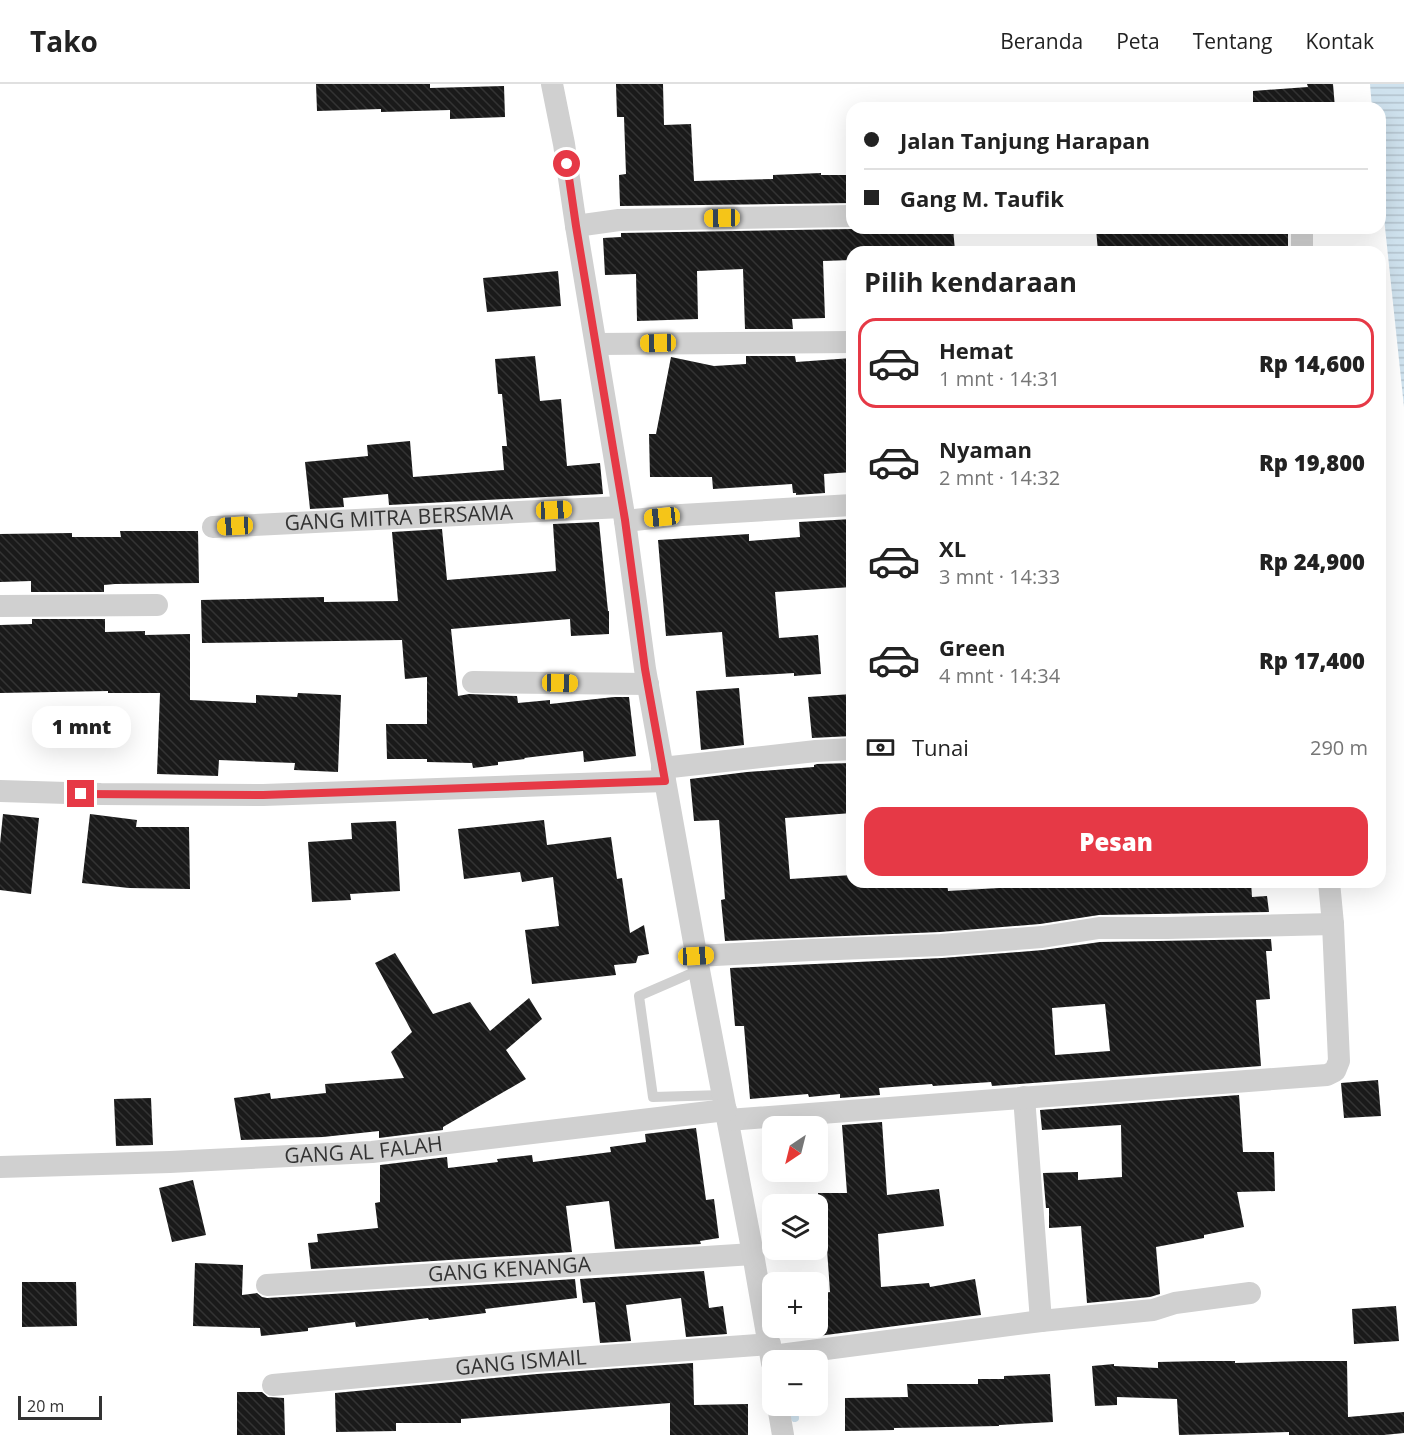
<!DOCTYPE html>
<html lang="id">
<meta charset="utf-8">
<style>
body{margin:0;font-family:"Open Sans",sans-serif;background:#f6f6f6;color:#222;height:100vh;display:flex;flex-direction:column;font-size:22px;white-space:nowrap}
*{box-sizing:border-box;margin:0}
p{font-size:20px;color:#767676}
.icon{flex:none;width:33px;height:33px;fill:none;stroke:currentColor;stroke-width:2;stroke-linecap:round;stroke-linejoin:round}
.map{position:relative;flex:1;overflow:hidden}
.side{position:absolute;left:846px;top:162px;width:540px;height:642px;display:flex;flex-direction:column;background:#fff;border-radius:18px;box-shadow:0 6px 24px #0002}
.side>*{flex:none}
.top-card{position:absolute;left:846px;top:18px;width:540px;height:132px;border-radius:18px;box-shadow:0 6px 24px #0002;display:grid;align-content:center;height:132px;padding:0 18px;background:#fff}
.needle{width:39px;rotate:215deg}
.tools{position:absolute;left:762px;top:1032px;display:grid;gap:12px}
.tools a{display:grid;place-items:center;width:66px;height:66px;border-radius:12px;background:#fff;box-shadow:0 6px 24px #0002;font-size:30px}
.scale{position:absolute;left:18px;bottom:15px;width:84px;box-sizing:border-box;padding-left:6px;border:3px solid #333;border-top:0;font-size:16px;line-height:21px;white-space:nowrap;color:#333;-webkit-text-stroke:4px #fff;paint-order:stroke}
.end{position:absolute;width:27px;height:27px;margin:-14px;border:8px solid #e63946;background:#fff;box-shadow:0 0 0 3px #fff}
.from{border-radius:50%}
.bubble{position:absolute;height:42px;border-radius:18px;background:#fff;box-shadow:0 6px 24px #0002;font-size:20px;font-weight:800;line-height:42px;text-align:center}
.car{position:absolute;width:18px;height:36px;margin:-18px -9px;border-radius:8px;box-shadow:0 0 4px 2px #0007;background:linear-gradient(#f5c518 24%,#345 0 40%,#f5c518 0 76%,#345 0 86%,#f5c518 0)}
.top-card b{display:flex;align-items:center;gap:21px;height:57px;font-size:22px}
.top-card b+b{border-top:2px solid #e0e0e0}
.top-card i{width:15px;height:15px;background:#222}
ul{padding:0;list-style:none}
li{display:flex;align-items:center;gap:18px;height:90px;margin:0 12px 9px;padding:0 6px;border:3px solid transparent;border-radius:18px}
li div{flex:1}
li b{display:block;font-size:22px}
li em{font-style:normal;font-weight:800}
li.current{border-color:#e63946}
li>.icon{width:54px;height:54px;stroke-width:1.5}
h2{padding:0 18px;font-size:27px;line-height:72px}
.pay{display:flex;align-items:center;gap:15px;height:66px;padding:0 18px;font-size:22px}
.pay p{margin-inline-start:auto}
.action{display:flex;gap:12px;margin-top:auto;padding:12px 18px}
.action a{flex:1;height:69px;border-radius:18px;background:#e63946;color:#fff;font-size:24px;font-weight:800;line-height:69px;text-align:center}
header{display:flex;align-items:center;gap:36px;box-sizing:border-box;height:84px;padding:0 30px;background:#fff;border-bottom:2px solid #e0e0e0}
header strong{font-size:28px}
nav{display:flex;gap:33px;margin-inline-start:auto;font-size:21px}
.map>svg:first-child{display:block}
</style>
<header>
<strong>Tako</strong>
<nav><a>Beranda</a><a>Peta</a><a>Tentang</a><a>Kontak</a></nav>
</header>
<div class="map">
<svg width="1404" height="1351" viewBox="0 0 1404 1351">
<defs>
<pattern id="water-rules" width="6" height="5" patternUnits="userSpaceOnUse" patternTransform="scale(1.5)"><rect width="6" height="5" fill="#cfe2ee"/><path d="M0 2.5h6" fill="none" stroke="#b2c2cd"/></pattern>
<pattern id="building-back-hatch" width="6" height="6" patternUnits="userSpaceOnUse" patternTransform="scale(1.5)"><rect width="6" height="6" fill="#1a1a1a"/><path d="M-1 5l2 2M0 0l6 6M5-1l2 2" fill="none" stroke="#333"/></pattern>
</defs>
<rect width="100%" height="100%" fill="#fff"/>
<path fill="url(#water-rules)" d="M 1370,0 L 1404,0 L 1404,323 L 1380,96 L 1380,24 L 1372,24 Z"/>
<g fill="none" stroke-linecap="round" stroke-linejoin="round">
<path stroke="#cfe2ee" stroke-width="8" d="M 793,1322 L 795,1334"/>
</g>
<path fill="url(#building-back-hatch)" fill-rule="evenodd" d="M 316,0 L 430,0 L 430,4 L 504,2 L 505,33 L 450,35 L 450,26 L 381,28 L 381,25 L 317,27 Z
M 616,0 L 663,0 L 664,41 L 691,40 L 694,97 L 773,95 L 773,91 L 821,89 L 821,91 L 852,91 L 852,119 L 620,122 L 619,91 L 626,90 L 624,33 L 617,33 Z
M 1307,0 L 1333,0 L 1335,24 L 1253,24 L 1253,7 L 1308,3 Z
M 912,144 L 953,144 L 955,167 L 852,168 L 852,176 L 823,177 L 825,234 L 792,235 L 793,245 L 745,245 L 743,185 L 697,187 L 698,235 L 637,237 L 636,190 L 605,191 L 603,154 L 621,153 L 621,149 Z
M 1096,144 L 1288,144 L 1288,162 L 1239,166 L 1239,168 L 1098,168 Z
M 558,187 L 561,222 L 487,228 L 483,194 Z
M 535,272 L 540,317 L 561,315 L 567,382 L 600,379 L 603,410 L 389,421 L 388,410 L 343,414 L 344,423 L 310,425 L 305,378 L 368,372 L 367,361 L 410,357 L 413,393 L 504,386 L 502,362 L 507,362 L 502,310 L 498,310 L 495,275 Z
M 746,272 L 795,272 L 796,278 L 852,274 L 852,388 L 824,390 L 825,409 L 796,411 L 796,409 L 793,409 L 792,400 L 713,405 L 712,393 L 650,393 L 649,350 L 656,350 L 671,273 L 714,282 L 746,280 Z
M 852,435 L 852,503 L 775,508 L 779,554 L 818,551 L 821,590 L 794,592 L 794,589 L 726,593 L 722,548 L 666,552 L 658,456 L 749,450 L 749,457 L 800,453 L 799,438 Z
M 599,438 L 608,527 L 609,527 L 609,550 L 571,552 L 570,535 L 451,545 L 458,612 L 469,610 L 517,612 L 518,619 L 550,616 L 550,620 L 614,613 L 629,613 L 636,672 L 584,678 L 583,667 L 524,674 L 525,675 L 498,678 L 498,681 L 473,684 L 472,679 L 427,678 L 427,675 L 387,675 L 386,640 L 427,640 L 427,593 L 405,595 L 402,556 L 202,559 L 201,516 L 324,513 L 324,518 L 398,517 L 392,448 L 442,445 L 447,496 L 556,487 L 553,440 Z
M 120,447 L 198,447 L 199,499 L 115,500 L 104,501 L 104,508 L 31,508 L 31,497 L 0,498 L 0,450 L 72,449 L 72,453 L 121,453 Z
M 32,535 L 105,535 L 105,548 L 145,547 L 145,551 L 190,550 L 190,616 L 256,619 L 256,611 L 297,613 L 298,609 L 341,611 L 338,688 L 294,686 L 295,679 L 219,676 L 218,692 L 157,690 L 160,609 L 108,609 L 108,607 L 0,609 L 0,541 L 32,540 Z
M 739,604 L 744,661 L 701,666 L 696,607 Z
M 852,610 L 852,652 L 812,654 L 808,613 Z
M 852,679 L 852,729 L 785,734 L 790,795 L 852,791 L 852,798 L 947,798 L 948,807 L 999,804 L 999,798 L 1054,798 L 1055,801 L 1097,798 L 1251,798 L 1252,813 L 1267,812 L 1269,828 L 1099,831 L 1040,840 L 940,848 L 725,857 L 721,816 L 725,815 L 719,736 L 694,737 L 690,695 L 747,688 L 814,683 L 814,681 L 817,680 Z
M 3,730 L 39,734 L 31,810 L 0,806 L 0,760 Z
M 90,730 L 137,736 L 136,743 L 189,743 L 190,805 L 129,804 L 82,799 Z
M 544,736 L 547,761 L 611,753 L 617,795 L 622,794 L 630,849 L 644,841 L 649,870 L 638,872 L 636,879 L 614,881 L 616,891 L 532,900 L 525,846 L 559,842 L 553,793 L 522,798 L 520,788 L 464,795 L 458,745 Z
M 396,737 L 400,807 L 350,810 L 351,816 L 312,818 L 308,758 L 352,755 L 351,739 Z
M 1271,855 L 1272,867 L 1266,867 L 1270,915 L 1256,916 L 1261,982 L 992,1002 L 991,998 L 933,1002 L 932,1000 L 879,1004 L 880,1011 L 840,1014 L 840,1010 L 809,1013 L 808,1010 L 750,1015 L 744,942 L 735,942 L 730,884 L 942,874 L 1043,866 L 1100,858 ZM 1105,920 L 1110,967 L 1055,971 L 1052,924 Z
M 395,869 L 433,930 L 470,918 L 490,947 L 529,914 L 542,935 L 506,966 L 526,995 L 443,1043 L 443,1046 L 379,1054 L 379,1047 L 323,1053 L 241,1056 L 234,1014 L 270,1009 L 271,1015 L 326,1009 L 325,1000 L 404,994 L 391,968 L 412,948 L 375,879 Z
M 1378,996 L 1381,1032 L 1344,1034 L 1341,999 Z
M 1239,1011 L 1243,1068 L 1274,1068 L 1275,1107 L 1237,1108 L 1244,1143 L 1204,1151 L 1204,1154 L 1156,1163 L 1160,1210 L 1150,1213 L 1087,1219 L 1081,1142 L 1049,1144 L 1049,1124 L 1046,1124 L 1043,1089 L 1078,1088 L 1078,1096 L 1122,1093 L 1121,1041 L 1042,1046 L 1040,1026 Z
M 151,1014 L 153,1061 L 116,1062 L 114,1015 Z
M 882,1038 L 887,1111 L 939,1105 L 944,1142 L 878,1150 L 881,1203 L 929,1199 L 930,1203 L 975,1195 L 981,1231 L 818,1252 L 818,1210 L 830,1208 L 826,1150 L 818,1150 L 818,1109 L 847,1109 L 842,1041 Z
M 696,1044 L 706,1116 L 714,1115 L 719,1154 L 700,1157 L 701,1160 L 615,1165 L 609,1117 L 566,1122 L 572,1168 L 311,1185 L 308,1159 L 318,1158 L 317,1150 L 378,1144 L 375,1119 L 380,1118 L 380,1081 L 447,1073 L 448,1084 L 498,1078 L 497,1075 L 532,1071 L 533,1078 L 611,1068 L 610,1063 L 646,1058 L 645,1050 Z
M 193,1096 L 206,1151 L 172,1158 L 159,1104 Z
M 195,1179 L 243,1181 L 242,1211 L 257,1209 L 262,1213 L 267,1214 L 575,1195 L 577,1214 L 485,1225 L 486,1229 L 429,1236 L 428,1234 L 356,1243 L 355,1238 L 308,1244 L 308,1247 L 261,1252 L 260,1244 L 193,1242 Z
M 704,1187 L 709,1224 L 723,1222 L 727,1250 L 686,1253 L 681,1214 L 626,1221 L 631,1257 L 600,1259 L 595,1218 L 583,1219 L 580,1195 Z
M 22,1198 L 76,1198 L 77,1242 L 22,1243 Z
M 1396,1222 L 1399,1257 L 1354,1260 L 1352,1225 Z
M 1203,1277 L 1235,1277 L 1235,1279 L 1303,1277 L 1347,1277 L 1348,1333 L 1404,1328 L 1404,1349 L 1384,1351 L 1289,1351 L 1289,1348 L 1179,1351 L 1177,1315 L 1117,1313 L 1117,1321 L 1095,1322 L 1092,1282 L 1114,1280 L 1114,1282 L 1158,1284 L 1158,1278 Z
M 693,1279 L 694,1321 L 748,1320 L 748,1351 L 670,1351 L 670,1319 L 461,1335 L 461,1339 L 396,1339 L 396,1347 L 336,1348 L 335,1309 L 537,1290 Z
M 1050,1290 L 1053,1338 L 999,1341 L 999,1342 L 894,1344 L 894,1346 L 845,1347 L 845,1314 L 908,1313 L 907,1300 L 978,1300 L 978,1295 L 1004,1295 L 1004,1292 Z
M 237,1308 L 262,1308 L 268,1313 L 284,1314 L 285,1351 L 237,1351 Z"/>
<g fill="none" stroke-linecap="round" stroke-linejoin="round">
<path stroke="#d0d0d0" stroke-width="10" d="M 699,886 L 639,912 L 653,1013 L 723,1011"/>
<g stroke="#d0d0d0" stroke-width="22">
<path d="M 552,0 L 564,60 L 576,142 L 625,437 L 645,585 L 699,886 L 753,1170 L 772,1279"/>
<path d="M 576,142 L 619,136 L 852,132"/>
<path d="M 1302,168 L 1302,144"/>
<path d="M 597,260 L 852,258"/>
<path d="M 625,437 L 681,431 L 852,421"/>
<path id="s1" d="M 213,443 L 622,423"/>
<path d="M 0,522 L 157,521"/>
<path d="M 473,598 L 648,600"/>
<path d="M 662,684 L 816,667 L 852,665"/>
<path d="M 0,707 L 101,710 L 263,711 L 665,697"/>
<path d="M 696,872 L 812,866 L 941,861 L 1042,853 L 1099,844 L 1167,844 L 1333,840"/>
<path d="M 1024,1013 L 1041,1237"/>
<path d="M 728,1036 L 1327,991 L 1335,987 L 1339,977 L 1333,840 L 1329,798"/>
<path id="s2" d="M 0,1083 L 170,1078 L 372,1068 L 726,1026"/>
<path id="s3" d="M 267,1201 L 753,1170"/>
<path d="M 772,1272 L 1041,1237 L 1153,1226 L 1175,1219 L 1250,1209"/>
<path id="s4" d="M 273,1301 L 536,1277 L 770,1260"/>
<path d="M 778,1322 L 783,1351"/>
</g>
</g>
<g fill="none" stroke-linecap="round" stroke-linejoin="round">
<path stroke="#e63946" stroke-width="8" d="M 81,710 L 263,711 L 665,697 L 645,585 L 625,436 L 576,142 L 567,80"/>
</g>
<g text-anchor="middle" stroke-width="6" stroke-linejoin="round" paint-order="stroke">
<g font-size="21" fill="#333" stroke="#fff">
<text dy="7" stroke="none"><textPath href="#s1" startOffset="186">GANG MITRA BERSAMA</textPath></text>
<text dy="7" stroke="none"><textPath href="#s2" startOffset="364">GANG AL FALAH</textPath></text>
<text dy="7" stroke="none"><textPath href="#s3" startOffset="243">GANG KENANGA</textPath></text>
<text dy="7" stroke="none"><textPath href="#s4" startOffset="249">GANG ISMAIL</textPath></text>
</g>
</g>
</svg>
<div class="tools">
<a><svg class="needle" viewBox="-14 -14 28 28"><path d="M0-13l5 13h-10z" fill="#e53935"/><path d="M0 13l5-13h-10z" fill="#767676"/></svg></a>
<a><svg class="icon" aria-label="layers" viewBox="0 0 24 24"><path d="M12 4l9 5-9 5-9-5zM3 14l9 5 9-5"/></svg></a>
<a>+</a>
<a>−</a>
</div>
<div class="scale">20 m</div>
<i class="end from" style="left:567px;top:80px"></i>
<i class="end" style="left:81px;top:710px"></i>
<div class="bubble" style="left:32px;top:622px;width:99px">1 mnt</div>
<i class="car" style="left:722px;top:134px;rotate:269deg"></i>
<i class="car" style="left:658px;top:259px;rotate:269deg"></i>
<i class="car" style="left:554px;top:426px;rotate:87deg"></i>
<i class="car" style="left:662px;top:433px;rotate:264deg"></i>
<i class="car" style="left:235px;top:442px;rotate:267deg"></i>
<i class="car" style="left:560px;top:599px;rotate:91deg"></i>
<i class="car" style="left:696px;top:872px;rotate:87deg"></i>
<div class="top-card">
<b><i class="from"></i>Jalan Tanjung Harapan</b>
<b><i></i>Gang M. Taufik</b>
</div>
<section class="side">
<h2>Pilih kendaraan</h2>
<ul>
<li class="current"><svg class="icon" aria-label="car" viewBox="0 0 24 24"><path d="M5 17H2v-5l4-1 3-4h7l3 4 3 1v5h-3M9 17h6M6 11h13"/><circle cx="7" cy="17" r="2"/><circle cx="17" cy="17" r="2"/></svg><div><b>Hemat</b><p>1 mnt · 14:31</p></div><em>Rp 14,600</em></li>
<li><svg class="icon" aria-label="car" viewBox="0 0 24 24"><path d="M5 17H2v-5l4-1 3-4h7l3 4 3 1v5h-3M9 17h6M6 11h13"/><circle cx="7" cy="17" r="2"/><circle cx="17" cy="17" r="2"/></svg><div><b>Nyaman</b><p>2 mnt · 14:32</p></div><em>Rp 19,800</em></li>
<li><svg class="icon" aria-label="car" viewBox="0 0 24 24"><path d="M5 17H2v-5l4-1 3-4h7l3 4 3 1v5h-3M9 17h6M6 11h13"/><circle cx="7" cy="17" r="2"/><circle cx="17" cy="17" r="2"/></svg><div><b>XL</b><p>3 mnt · 14:33</p></div><em>Rp 24,900</em></li>
<li><svg class="icon" aria-label="car" viewBox="0 0 24 24"><path d="M5 17H2v-5l4-1 3-4h7l3 4 3 1v5h-3M9 17h6M6 11h13"/><circle cx="7" cy="17" r="2"/><circle cx="17" cy="17" r="2"/></svg><div><b>Green</b><p>4 mnt · 14:34</p></div><em>Rp 17,400</em></li>
</ul>
<div class="pay"><svg class="icon" aria-label="cash" viewBox="0 0 24 24"><path d="M3 7h18v10H3z"/><circle cx="12" cy="12" r="2"/></svg>Tunai<p>290 m</p></div>
<div class="action"><a>Pesan</a></div>
</section>
</div>
